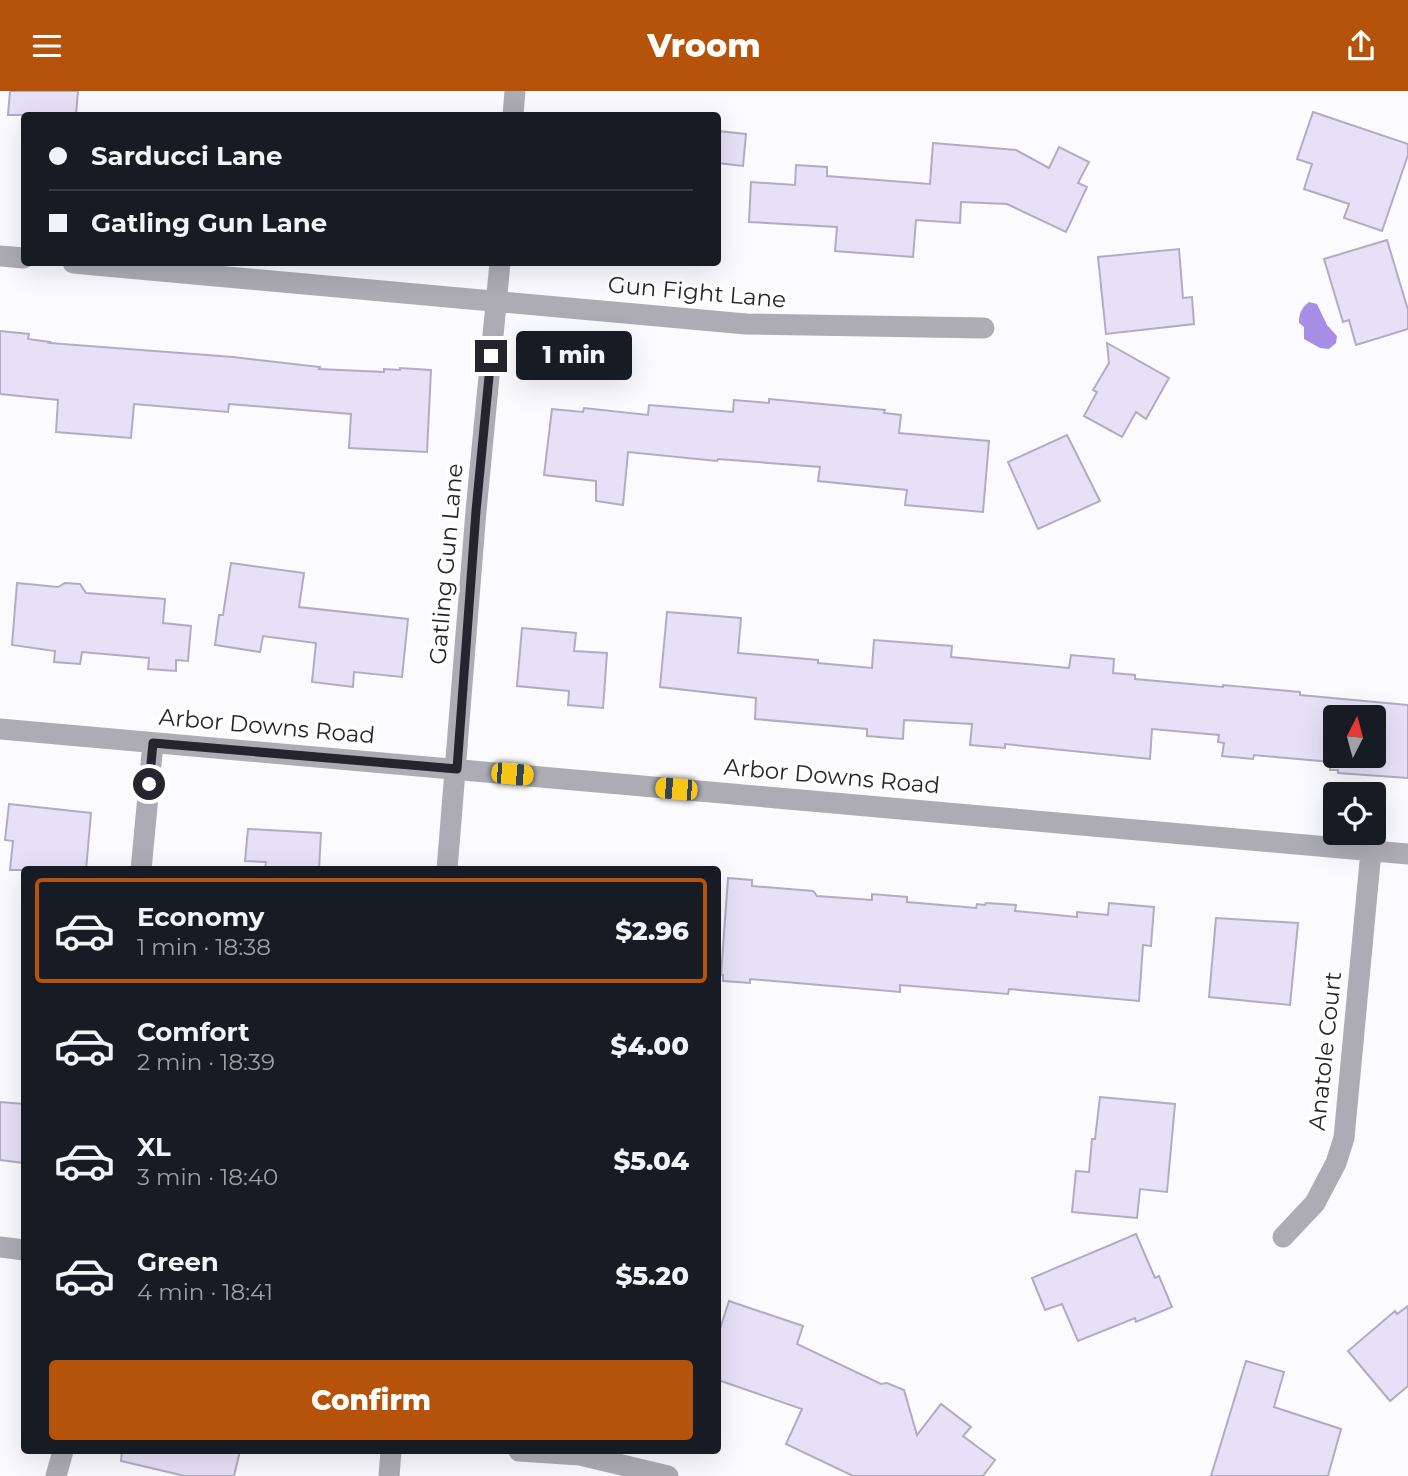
<!DOCTYPE html>
<meta charset="utf-8">
<style>
body{margin:0;font-family:Montserrat,sans-serif;background:#20242c;color:#f1f3f6;height:100vh;display:flex;flex-direction:column;font-size:26px;white-space:nowrap}
*{box-sizing:border-box;margin:0}
p{font-size:23px;color:#9ea1a6}
.icon{flex:none;width:38px;height:38px;fill:none;stroke:currentColor;stroke-width:2;stroke-linecap:round;stroke-linejoin:round}
.map{position:relative;flex:1;overflow:hidden}
.panel{position:absolute;left:21px;top:775px;width:700px;height:588px;display:flex;flex-direction:column;background:#171b24;border-radius:7px;box-shadow:0 7px 28px #0002}
.panel>*{flex:none}
.guide{position:absolute;left:21px;top:21px;width:700px;height:154px;border-radius:7px;box-shadow:0 7px 28px #0002;display:grid;align-content:center;height:154px;padding:0 28px;background:#171b24}
.needle{width:46px;rotate:6deg}
.buttons{position:absolute;left:1323px;top:614px;display:grid;gap:14px}
.buttons a{display:grid;place-items:center;width:63px;height:63px;border-radius:7px;background:#171b24;box-shadow:0 7px 28px #0002;font-size:35px}
.end{position:absolute;width:32px;height:32px;margin:-16px;border:9px solid #26242c;background:#fff;box-shadow:0 0 0 4px #fff}
.from{border-radius:50%}
.bubble{position:absolute;height:49px;border-radius:7px;background:#171b24;box-shadow:0 7px 28px #0002;font-size:23px;font-weight:800;line-height:49px;text-align:center}
.car{position:absolute;width:21px;height:42px;margin:-21px -10px;border-radius:9px;box-shadow:0 0 5px 2px #0007;background:linear-gradient(#f5c518 24%,#345 0 40%,#f5c518 0 76%,#345 0 86%,#f5c518 0)}
.guide b{display:flex;align-items:center;gap:24px;height:66px;font-size:26px}
.guide b+b{border-top:2px solid #363941}
.guide i{width:18px;height:18px;background:#f1f3f6}
ul{padding:12px 0 0;list-style:none}
li{display:flex;align-items:center;gap:21px;height:105px;margin:0 14px 10px;padding:0 14px;border:4px solid transparent;border-radius:7px}
li div{flex:1}
li b{display:block;font-size:26px}
li em{font-style:normal;font-weight:800}
li.current{border-color:#b45309}
li>.icon{width:63px;height:63px;stroke-width:1.5}
.cta{display:flex;gap:14px;margin-top:auto;padding:14px 28px}
.cta a{flex:1;height:80px;border-radius:7px;background:#b45309;color:#fff;font-size:28px;font-weight:800;line-height:80px;text-align:center}
header{display:flex;justify-content:space-between;align-items:center;height:91px;padding:0 28px;background:#b45309;color:#fff;font-size:32px;font-weight:800}
.map>svg:first-child{display:block}
</style>
<header><svg class="icon" aria-label="menu" viewBox="0 0 24 24"><path d="M4 6h16M4 12h16M4 18h16"/></svg>Vroom<svg class="icon" aria-label="share" viewBox="0 0 24 24"><path d="M12 15V3M7 8l5-5 5 5M5 13v7h14v-7"/></svg></header>
<div class="map">
<svg width="1408" height="1385" viewBox="0 0 1408 1385">
<rect width="100%" height="100%" fill="#fbfafe"/>
<path fill="#a68ee6" d="M 1309,211 L 1317,213 L 1327,234 L 1337,245 L 1336,252 L 1329,258 L 1320,257 L 1304,248 L 1304,236 L 1299,232 C 1299,223 1301,217 1309,211 Z"/>
<path fill="#e6e1f7" stroke="#b1adc1" stroke-width="2" fill-rule="evenodd" d="M 10,0 L 78,0 L 76,24 L 8,24 Z
M 1313,21 L 1408,53 L 1408,64 L 1382,140 L 1344,127 L 1349,113 L 1304,98 L 1312,73 L 1297,68 Z
M 718,40 L 746,43 L 743,75 L 718,72 Z
M 933,52 L 1016,59 L 1049,77 L 1059,56 L 1089,71 L 1078,92 L 1087,96 L 1066,141 L 1007,113 L 961,111 L 960,132 L 916,129 L 913,166 L 835,160 L 837,136 L 749,131 L 751,91 L 795,94 L 796,74 L 827,76 L 827,85 L 930,93 Z
M 1387,149 L 1408,219 L 1408,238 L 1356,254 L 1349,229 L 1343,231 L 1324,168 Z
M 1179,158 L 1183,207 L 1192,206 L 1194,233 L 1106,243 L 1098,166 Z
M 0,240 L 29,243 L 28,248 L 50,251 L 49,252 L 233,266 L 320,276 L 319,278 L 384,281 L 384,278 L 400,279 L 400,277 L 431,279 L 427,361 L 349,357 L 351,323 L 229,313 L 228,321 L 134,313 L 131,347 L 56,341 L 58,309 L 0,303 Z
M 1107,252 L 1169,287 L 1146,328 L 1136,321 L 1122,346 L 1084,325 L 1097,301 L 1093,299 L 1109,272 Z
M 769,308 L 885,319 L 884,322 L 901,324 L 899,342 L 989,350 L 983,421 L 905,414 L 907,399 L 818,390 L 820,376 L 718,368 L 717,370 L 628,361 L 623,414 L 596,410 L 596,390 L 544,384 L 552,318 L 583,321 L 584,317 L 648,324 L 649,314 L 733,321 L 734,309 L 769,312 Z
M 1067,344 L 1100,410 L 1038,438 L 1008,371 Z
M 231,472 L 304,482 L 299,516 L 408,528 L 402,586 L 354,581 L 353,596 L 312,591 L 316,552 L 263,545 L 260,561 L 215,554 L 219,524 L 223,524 Z
M 17,492 L 58,496 L 65,492 L 80,493 L 86,502 L 165,508 L 163,532 L 191,535 L 188,570 L 176,569 L 176,580 L 148,578 L 149,567 L 82,561 L 80,573 L 54,571 L 55,560 L 12,554 Z
M 667,521 L 741,527 L 738,562 L 818,569 L 818,572 L 872,577 L 874,549 L 952,555 L 951,566 L 1069,577 L 1071,564 L 1114,568 L 1113,582 L 1135,584 L 1135,588 L 1223,596 L 1223,594 L 1300,601 L 1300,604 L 1408,614 L 1408,687 L 1338,682 L 1338,679 L 1330,679 L 1331,671 L 1254,664 L 1253,668 L 1222,665 L 1224,652 L 1218,651 L 1219,644 L 1152,638 L 1150,668 L 1005,653 L 1005,657 L 970,654 L 972,633 L 904,629 L 903,648 L 867,645 L 867,638 L 755,628 L 756,607 L 660,596 ZM 1335,626 L 1374,626 L 1374,665 L 1335,665 Z
M 522,537 L 576,542 L 574,560 L 607,562 L 603,617 L 568,614 L 569,600 L 517,595 Z
M 9,713 L 91,722 L 86,779 L 10,779 L 13,750 L 5,749 Z
M 248,738 L 321,742 L 319,779 L 265,779 L 266,771 L 245,770 Z
M 728,787 L 752,789 L 752,795 L 813,800 L 817,805 L 872,809 L 872,803 L 907,806 L 907,811 L 976,817 L 977,813 L 985,814 L 986,812 L 1016,814 L 1015,820 L 1077,826 L 1077,821 L 1108,824 L 1109,812 L 1154,816 L 1151,855 L 1143,854 L 1139,910 L 1009,898 L 1008,903 L 900,894 L 900,901 L 750,888 L 750,892 L 723,890 L 723,884 L 721,884 Z
M 1216,827 L 1298,832 L 1290,914 L 1209,906 Z
M 1100,1006 L 1175,1013 L 1167,1101 L 1140,1098 L 1137,1127 L 1072,1121 L 1076,1080 L 1089,1081 L 1092,1048 L 1095,1048 Z
M 0,1011 L 24,1013 L 24,1072 L 0,1069 Z
M 1136,1143 L 1155,1187 L 1159,1185 L 1172,1216 L 1136,1231 L 1135,1227 L 1078,1250 L 1062,1213 L 1045,1219 L 1032,1187 Z
M 729,1210 L 803,1235 L 797,1253 L 881,1293 L 887,1292 L 904,1299 L 917,1344 L 941,1313 L 971,1336 L 963,1345 L 995,1369 L 983,1385 L 853,1385 L 786,1353 L 802,1318 L 718,1289 L 718,1244 Z
M 1408,1215 L 1408,1295 L 1390,1310 L 1348,1260 L 1395,1220 L 1397,1223 Z
M 1246,1270 L 1284,1281 L 1274,1316 L 1341,1338 L 1328,1385 L 1211,1385 Z
M 122,1360 L 240,1360 L 234,1385 L 185,1385 L 121,1370 Z"/>
<g fill="none" stroke-linecap="round" stroke-linejoin="round">
<path stroke="#adabb4" stroke-width="21" d="M 513,24 L 515,0
M 0,165 L 24,167
M 73,172 L 746,233 L 984,237
M 0,638 L 1408,763
M 141,779 L 153,652
M 447,779 L 476,420 L 500,172
M 1283,1146 L 1315,1112 L 1336,1072 L 1344,1047 L 1371,760
M 0,1156 L 24,1159
M 519,1360 L 580,1364 L 668,1385
M 56,1385 L 63,1360
M 389,1385 L 391,1360"/>
</g>
<g fill="none" stroke-linecap="round" stroke-linejoin="round">
<path stroke="#26242c" stroke-width="9" d="M 149,693 L 153,652 L 457,678 L 476,420 L 491,265"/>
</g>
<g text-anchor="middle" stroke-width="7" stroke-linejoin="round" paint-order="stroke">
<g font-size="23" fill="#26242c" stroke="#fff">
<text transform="translate(697 201) rotate(5)" y="8">Gun Fight Lane</text>
<text transform="translate(446 473) rotate(-85)" y="8">Gatling Gun Lane</text>
<text transform="translate(267 635) rotate(5)" y="8">Arbor Downs Road</text>
<text transform="translate(832 685) rotate(5)" y="8">Arbor Downs Road</text>
<text transform="translate(1325 960) rotate(-84)" y="8">Anatole Court</text>
</g>
</g>
</svg>
<div class="buttons">
<a><svg class="needle" viewBox="-14 -14 28 28"><path d="M0-13l5 13h-10z" fill="#e53935"/><path d="M0 13l5-13h-10z" fill="#9ea1a6"/></svg></a>
<a><svg class="icon" aria-label="locate" viewBox="0 0 24 24"><circle cx="12" cy="12" r="6"/><path d="M12 2v4M12 18v4M2 12h4M18 12h4"/></svg></a>
</div>
<i class="end from" style="left:149px;top:693px"></i>
<i class="end" style="left:491px;top:265px"></i>
<div class="bubble" style="left:516px;top:240px;width:116px">1 min</div>
<i class="car" style="left:512px;top:683px;rotate:95deg"></i>
<i class="car" style="left:676px;top:698px;rotate:275deg"></i>
<div class="guide">
<b><i class="from"></i>Sarducci Lane</b>
<b><i></i>Gatling Gun Lane</b>
</div>
<section class="panel">
<ul>
<li class="current"><svg class="icon" aria-label="car" viewBox="0 0 24 24"><path d="M5 17H2v-5l4-1 3-4h7l3 4 3 1v5h-3M9 17h6M6 11h13"/><circle cx="7" cy="17" r="2"/><circle cx="17" cy="17" r="2"/></svg><div><b>Economy</b><p>1 min · 18:38</p></div><em>$2.96</em></li>
<li><svg class="icon" aria-label="car" viewBox="0 0 24 24"><path d="M5 17H2v-5l4-1 3-4h7l3 4 3 1v5h-3M9 17h6M6 11h13"/><circle cx="7" cy="17" r="2"/><circle cx="17" cy="17" r="2"/></svg><div><b>Comfort</b><p>2 min · 18:39</p></div><em>$4.00</em></li>
<li><svg class="icon" aria-label="car" viewBox="0 0 24 24"><path d="M5 17H2v-5l4-1 3-4h7l3 4 3 1v5h-3M9 17h6M6 11h13"/><circle cx="7" cy="17" r="2"/><circle cx="17" cy="17" r="2"/></svg><div><b>XL</b><p>3 min · 18:40</p></div><em>$5.04</em></li>
<li><svg class="icon" aria-label="car" viewBox="0 0 24 24"><path d="M5 17H2v-5l4-1 3-4h7l3 4 3 1v5h-3M9 17h6M6 11h13"/><circle cx="7" cy="17" r="2"/><circle cx="17" cy="17" r="2"/></svg><div><b>Green</b><p>4 min · 18:41</p></div><em>$5.20</em></li>
</ul>
<div class="cta"><a>Confirm</a></div>
</section>
</div>
